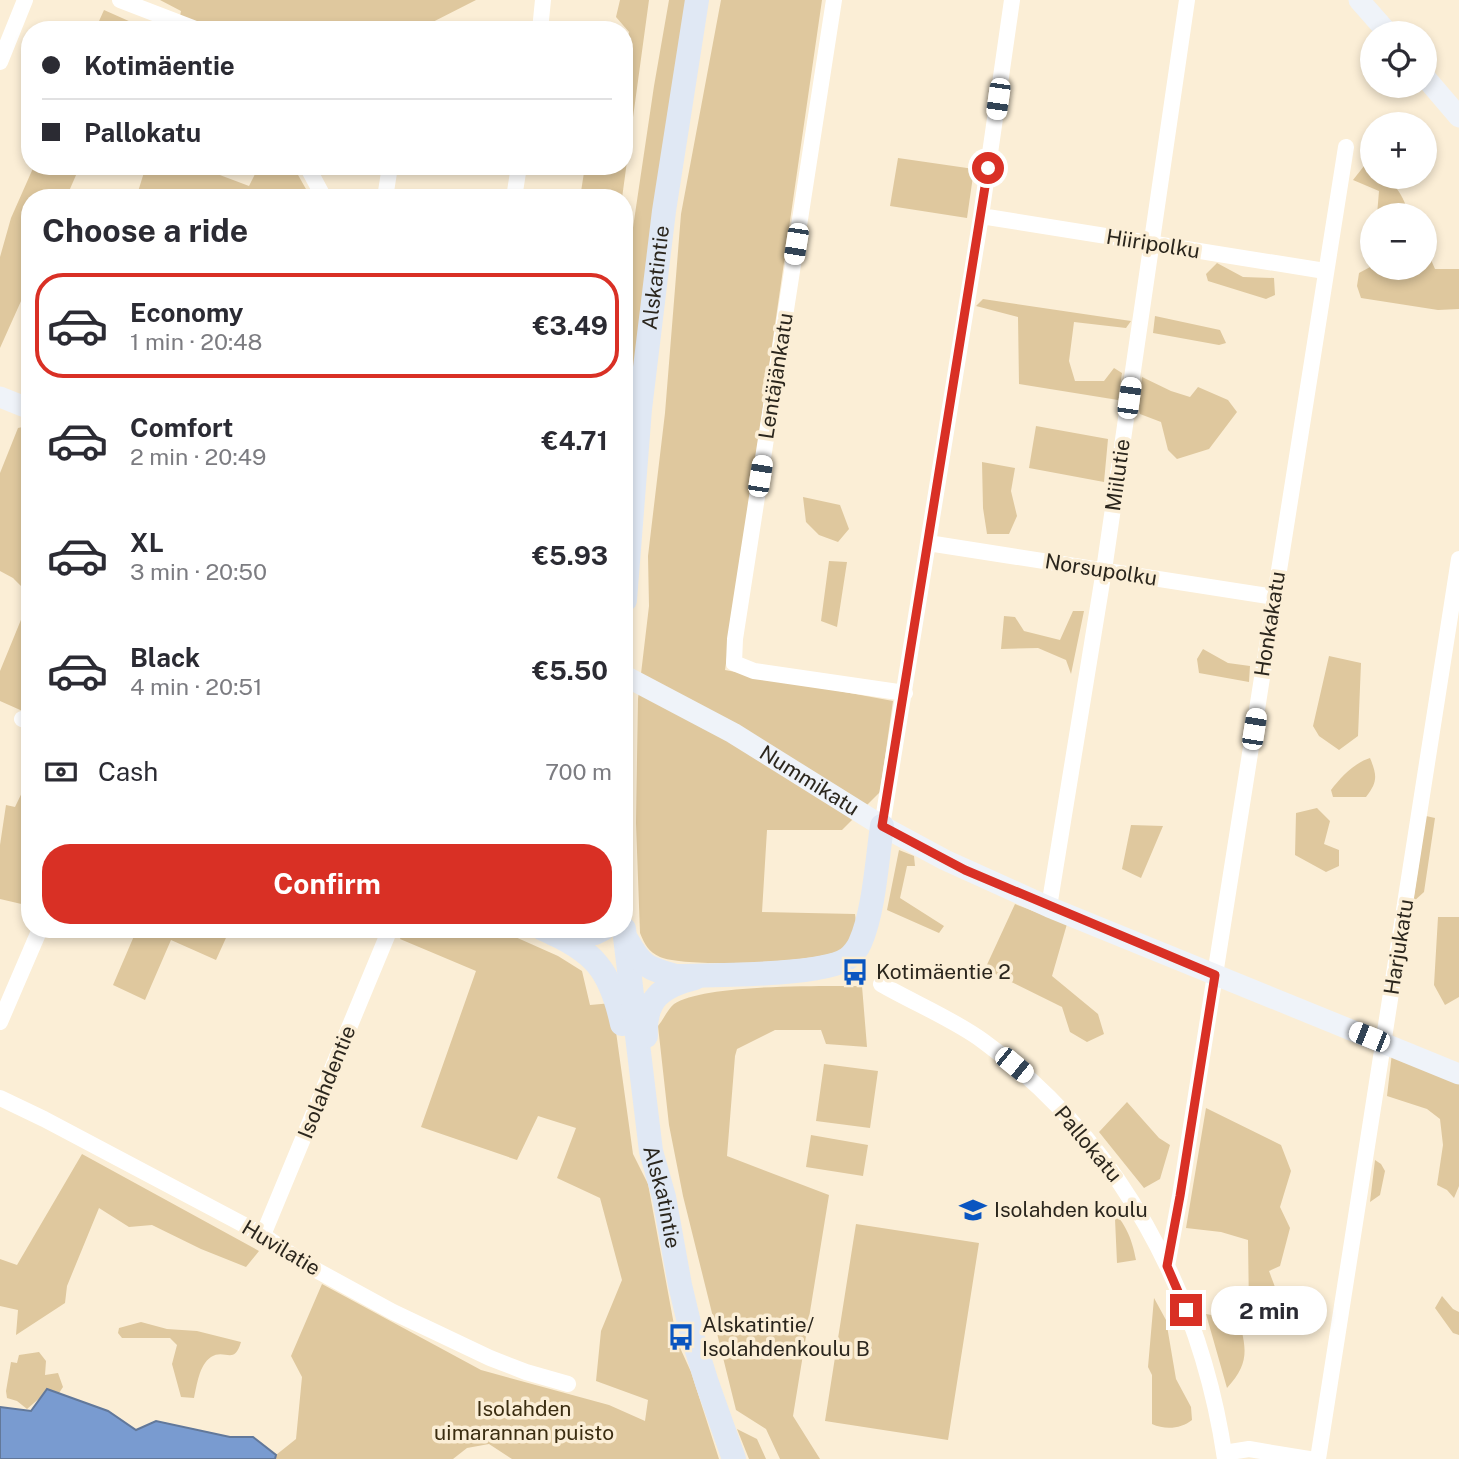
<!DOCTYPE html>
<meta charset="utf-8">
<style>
body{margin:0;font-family:"Public Sans",sans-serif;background:#f2f2f3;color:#2b2b33;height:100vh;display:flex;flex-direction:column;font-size:26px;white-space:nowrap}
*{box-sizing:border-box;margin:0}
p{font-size:23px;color:#7c7c81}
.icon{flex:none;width:38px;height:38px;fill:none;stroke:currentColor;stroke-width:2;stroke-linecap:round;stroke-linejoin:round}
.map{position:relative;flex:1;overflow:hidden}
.panel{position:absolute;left:21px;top:189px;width:612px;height:749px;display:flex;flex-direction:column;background:#fff;border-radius:28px;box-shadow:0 4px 10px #0003}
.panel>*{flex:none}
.top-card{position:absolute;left:21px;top:21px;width:612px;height:154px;border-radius:28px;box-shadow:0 4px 10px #0003;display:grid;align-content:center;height:154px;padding:0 21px;background:#fff}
.buttons{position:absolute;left:1360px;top:21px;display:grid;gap:14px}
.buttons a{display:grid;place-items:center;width:77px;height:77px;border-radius:50%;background:#fff;box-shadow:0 4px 10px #0003;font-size:35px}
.end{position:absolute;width:32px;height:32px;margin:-16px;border:9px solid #d93025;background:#fff;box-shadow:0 0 0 4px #fff}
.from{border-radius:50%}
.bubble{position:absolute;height:49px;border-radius:24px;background:#fff;box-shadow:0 4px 10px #0003;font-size:23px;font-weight:700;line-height:49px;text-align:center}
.car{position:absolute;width:21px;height:42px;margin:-21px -10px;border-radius:9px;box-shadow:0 0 5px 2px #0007;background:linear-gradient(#fff 24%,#345 0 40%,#fff 0 76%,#345 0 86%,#fff 0)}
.top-card b{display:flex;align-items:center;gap:24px;height:66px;font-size:26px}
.top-card b+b{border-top:2px solid #e1e1e2}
.top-card i{width:18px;height:18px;background:#2b2b33}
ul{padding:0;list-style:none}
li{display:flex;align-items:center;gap:21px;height:105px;margin:0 14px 10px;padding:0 7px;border:4px solid transparent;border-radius:28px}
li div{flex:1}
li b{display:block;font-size:26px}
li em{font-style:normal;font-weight:700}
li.active{border-color:#d93025}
li>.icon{width:63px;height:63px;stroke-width:1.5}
h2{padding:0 21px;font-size:32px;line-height:84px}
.pay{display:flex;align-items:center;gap:18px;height:77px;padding:0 21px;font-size:26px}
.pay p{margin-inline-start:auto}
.primary-button{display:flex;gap:14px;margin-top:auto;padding:14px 21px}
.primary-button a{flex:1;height:80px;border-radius:28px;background:#d93025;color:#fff;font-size:28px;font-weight:700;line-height:80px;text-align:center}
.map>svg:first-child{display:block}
</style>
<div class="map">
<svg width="1459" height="1459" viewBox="0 0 1459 1459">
<rect width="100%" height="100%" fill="#fbeed6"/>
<path fill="#dfc89e" d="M 160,0 L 476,0 L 417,30 L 222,30 L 180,16 L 181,11 Z
M 620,0 L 649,0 L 622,198 L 580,198 L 585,166 L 625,166 L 625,51 L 629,32 L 616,17 Z
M 669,0 L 688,0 L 625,500 L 625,300 L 631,241 L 654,86 Z
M 721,0 L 822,0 L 725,670 L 893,701 L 880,792 L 842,830 L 767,830 L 762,912 L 855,914 L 857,931 C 852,938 846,948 839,951 C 812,963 687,968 660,957 C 648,951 645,945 640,933 L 636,823 L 638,699 L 649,606 L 648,556 L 665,413 L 681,214 Z
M 104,10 L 149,30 L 95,30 Z
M 898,158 L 974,169 L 967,218 L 890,206 Z
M 34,166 L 80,166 L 66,198 L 30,198 L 30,281 L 0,348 L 0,257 L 11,218 Z
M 146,166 L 196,166 L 249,186 L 259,166 L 293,166 L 311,198 L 259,198 L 247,193 L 245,198 L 136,198 Z
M 1364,166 L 1372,171 L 1372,177 C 1396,177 1402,196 1410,215 L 1377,215 L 1379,191 L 1353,180 Z
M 1425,246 L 1435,269 L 1459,269 L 1459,309 L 1438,310 L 1361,298 L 1357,286 L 1359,273 L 1372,266 L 1372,268 L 1424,268 Z
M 1217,263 L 1243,277 L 1274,278 L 1275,295 L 1266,299 L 1208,281 L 1206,274 Z
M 983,299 L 1131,321 L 1126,328 L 1074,322 L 1069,361 L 1075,381 L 1104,381 L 1114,368 L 1122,373 L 1118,400 L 1019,384 L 1018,317 L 976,306 Z
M 1155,316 L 1220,330 L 1226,343 L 1219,345 L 1153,333 Z
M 1142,377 L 1171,391 L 1190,397 L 1198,387 L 1228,400 L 1237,412 L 1209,449 L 1177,459 L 1168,450 L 1161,422 L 1140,414 L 1139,409 Z
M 27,426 L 30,427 L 30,711 L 27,713 L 0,701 L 0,671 L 25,610 L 28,593 L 13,578 L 0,571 L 0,473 L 18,428 Z
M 1036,426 L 1108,439 L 1104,482 L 1029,468 Z
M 982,462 L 1015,468 L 1011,491 L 1017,516 L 1009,534 L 987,534 L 983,508 Z
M 803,497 L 840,505 L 849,529 L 838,542 L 819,535 L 806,522 Z
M 829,561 L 847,562 L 837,627 L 821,621 Z
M 1073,611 L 1084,611 L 1071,674 L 1066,660 L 1038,648 L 1001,649 L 1004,616 L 1015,617 L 1024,631 L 1060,640 Z
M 1203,649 L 1228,663 L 1250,666 L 1249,682 L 1199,673 L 1197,659 Z
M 1329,656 L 1361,663 L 1358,736 L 1339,750 L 1319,736 L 1313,726 Z
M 1370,758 C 1377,775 1378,782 1366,797 L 1333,797 L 1331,790 C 1341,777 1354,763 1370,758 Z
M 29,778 L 30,778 L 30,906 L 0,899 L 0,845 L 6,805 L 15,807 Z
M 1317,808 L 1330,821 L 1324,844 L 1339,850 L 1339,866 L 1326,872 L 1295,855 L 1296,813 Z
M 1426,816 L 1435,818 L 1424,892 L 1413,902 Z
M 1131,825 L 1163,826 L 1141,878 L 1122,869 Z
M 899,850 L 914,856 L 915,866 L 907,866 L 900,898 L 944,926 L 939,933 L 887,910 Z
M 1015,904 L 1067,924 L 1052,976 L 1098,1014 L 1104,1034 L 1087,1042 L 1070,1032 L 1062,1007 L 985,969 Z
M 1438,917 L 1459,917 L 1459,997 L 1445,1005 L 1434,985 Z
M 137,929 L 230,929 L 216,960 L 171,940 L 145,1000 L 113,985 Z
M 404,929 L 497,929 L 558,956 L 582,971 L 590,1005 L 612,1003 L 633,1154 L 648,1184 L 677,1341 L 691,1372 L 719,1459 L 512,1459 L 489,1444 L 467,1448 L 453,1459 L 275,1459 L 276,1455 L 296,1439 L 302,1377 L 291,1356 L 322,1284 L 481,1370 L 609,1405 L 645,1421 L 648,1400 L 596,1381 L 601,1331 L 622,1280 L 600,1198 L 557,1178 L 576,1128 L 538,1116 L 517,1160 L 421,1127 L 476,971 L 400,939 Z
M 862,986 L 867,1047 L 826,1044 L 821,1030 L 775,1030 L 737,1049 L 735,1056 L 727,1156 L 829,1195 L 793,1416 L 820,1459 L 780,1459 L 766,1429 L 736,1410 L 683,1196 L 669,1125 L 658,1026 C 663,1020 668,1009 674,1004 C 704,984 822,986 862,986 Z
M 1392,1053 L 1459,1081 L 1459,1186 L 1454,1198 L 1447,1190 L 1437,1185 L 1443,1145 L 1440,1119 L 1427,1109 L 1387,1096 Z
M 824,1064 L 878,1071 L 870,1128 L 816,1121 Z
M 1127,1102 L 1159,1138 L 1170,1145 L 1160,1179 L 1144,1188 L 1099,1132 Z
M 1206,1108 L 1281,1145 L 1291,1171 L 1280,1207 L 1290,1228 L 1280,1266 L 1269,1271 L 1284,1311 L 1278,1317 L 1249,1310 L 1248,1240 L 1221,1232 L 1186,1228 Z
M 811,1135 L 868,1145 L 863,1176 L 806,1167 Z
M 82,1154 L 259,1251 L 246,1267 L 201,1249 L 152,1225 L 129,1227 L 99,1208 L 67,1286 L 65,1303 L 16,1335 L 18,1310 L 0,1306 L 0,1259 L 17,1265 Z
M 1375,1160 L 1381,1164 L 1385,1171 L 1380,1195 L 1370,1202 Z
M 1105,1205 C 1124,1218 1132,1238 1136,1260 L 1117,1263 L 1115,1219 Z
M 856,1224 L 979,1243 L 948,1440 L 825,1421 Z
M 1442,1296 L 1453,1309 L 1459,1312 L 1459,1335 L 1453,1333 L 1435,1308 Z
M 1154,1298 L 1166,1320 L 1176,1379 L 1191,1407 L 1192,1420 C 1181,1429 1165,1430 1152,1424 L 1152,1375 L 1148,1367 Z
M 1206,1314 L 1239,1320 C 1247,1350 1249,1364 1227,1388 Z
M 141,1322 L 167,1329 L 197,1331 L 241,1342 C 234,1366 225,1348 211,1357 C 199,1365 197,1385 194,1398 L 181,1397 L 172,1364 L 177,1345 L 170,1338 L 122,1338 L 118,1333 L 119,1328 Z
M 39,1352 L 46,1361 L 45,1375 L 58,1373 L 63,1387 L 59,1393 L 49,1390 L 27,1409 L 17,1401 L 7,1398 L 6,1391 L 11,1362 L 17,1363 L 19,1355 Z
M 737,1429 L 757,1439 L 766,1459 L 749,1459 Z"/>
<path fill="#799bd0" stroke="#62789a" stroke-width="2" d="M 47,1389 L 108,1411 L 136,1430 L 156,1421 L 230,1437 L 253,1437 L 276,1455 L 275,1459 L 0,1459 L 0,1407 L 31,1411 Z"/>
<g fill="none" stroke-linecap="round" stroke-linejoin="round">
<path stroke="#fff" stroke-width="16" d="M 120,0 L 198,30
M 834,0 L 735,639 L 734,663 L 754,671 L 905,693
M 540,30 L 543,0
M 0,62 L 25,0
M 307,166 L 324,198
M 385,198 L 390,166
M 514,198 L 519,166
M 981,216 L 1325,271
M 928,543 L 1274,597
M 22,719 L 30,722
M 882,826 L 981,216 L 1012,0
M 1049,907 L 1104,570 L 1187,0
M 881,984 C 912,1002 955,1020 983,1041 C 1119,1140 1201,1294 1225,1459
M 0,1022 L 40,929
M 0,1098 L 44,1119 L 263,1235 L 305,1264 L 393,1312 L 490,1358 L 526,1372 L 568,1384
M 263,1235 L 390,929
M 1167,1266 L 1180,1196 L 1346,147
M 1224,1453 L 1249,1449 L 1309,1459
M 1318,1459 L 1459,559"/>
<g stroke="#eff3f9" stroke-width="21">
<path d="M 1359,0 L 1388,33"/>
<path d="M 1424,76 L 1459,117"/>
<path d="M 0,397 L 30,409"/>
<path id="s1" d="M 625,676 L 733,733 L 882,826 L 945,860 L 1049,907 L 1459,1074"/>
</g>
<g stroke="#e0e8f4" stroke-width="24">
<path id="s2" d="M 625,600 L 640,409 L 664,211 L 697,0"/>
<path d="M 543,929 C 594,951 610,969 622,1024"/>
<path id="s3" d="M 624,929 L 651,1151 L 664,1197 L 680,1285 L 692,1335 L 707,1383 L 734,1459"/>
<path d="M 554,934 L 595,933 L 603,929"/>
<path d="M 627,940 C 642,966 646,968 676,976 C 711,975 821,976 847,959 C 852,956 858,948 860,943 C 874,912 877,860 882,826"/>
<path d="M 646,1036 C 644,1000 661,986 695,978"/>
</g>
</g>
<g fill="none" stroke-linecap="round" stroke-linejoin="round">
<path stroke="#d93025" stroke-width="9" d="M 988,168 L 882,826 L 965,870 L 1215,975 L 1180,1196 L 1167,1266 L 1186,1310"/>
</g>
<defs>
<symbol id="bus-bare" viewBox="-9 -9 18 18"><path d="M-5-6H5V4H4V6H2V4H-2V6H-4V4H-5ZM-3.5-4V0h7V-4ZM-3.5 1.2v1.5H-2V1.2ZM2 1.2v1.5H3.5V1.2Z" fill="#0a55c0" stroke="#fbeed6" stroke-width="2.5" paint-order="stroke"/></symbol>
<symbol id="school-bare" viewBox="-9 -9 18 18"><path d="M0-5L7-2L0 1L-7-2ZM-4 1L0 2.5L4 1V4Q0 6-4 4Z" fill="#0a55c0" stroke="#fbeed6" stroke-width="2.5" paint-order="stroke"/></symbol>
</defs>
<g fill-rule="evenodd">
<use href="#bus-bare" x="836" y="953" width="38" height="38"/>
<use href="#school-bare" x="954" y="1191" width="38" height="38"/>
<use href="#bus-bare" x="662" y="1318" width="38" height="38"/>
</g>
<g text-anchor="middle" stroke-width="7" stroke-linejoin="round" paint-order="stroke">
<g font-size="21" fill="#2b261d" stroke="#fbeed6">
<text transform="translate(1153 244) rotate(9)" y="7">Hiiripolku</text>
<text dy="7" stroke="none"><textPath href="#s2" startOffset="324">Alskatintie</textPath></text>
<text transform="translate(776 376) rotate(-81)" y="7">Lentäjänkatu</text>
<text transform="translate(1118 475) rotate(-82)" y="7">Miilutie</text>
<text transform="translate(1101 570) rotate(9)" y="7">Norsupolku</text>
<text transform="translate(1270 624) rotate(-81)" y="7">Honkakatu</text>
<text dy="7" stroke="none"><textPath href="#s1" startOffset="212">Nummikatu</textPath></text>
<text transform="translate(1399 947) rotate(-81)" y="7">Harjukatu</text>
<text transform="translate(327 1082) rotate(-68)" y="7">Isolahdentie</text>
<text transform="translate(1088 1144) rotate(50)" y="7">Pallokatu</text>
<text dy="7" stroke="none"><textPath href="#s3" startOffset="271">Alskatintie</textPath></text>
<text transform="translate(281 1248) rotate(31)" y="7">Huvilatie</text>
</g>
<g font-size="21" fill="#2b261d" stroke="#fbeed6" text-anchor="start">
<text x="876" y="979">Kotimäentie 2</text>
<text x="994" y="1217">Isolahden koulu</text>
<text x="702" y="1332">Alskatintie/<tspan x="702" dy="24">Isolahdenkoulu B</tspan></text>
</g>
<g font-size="21" fill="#3b2d11" stroke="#fbeed6">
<text x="524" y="1416">Isolahden<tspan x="524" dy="24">uimarannan puisto</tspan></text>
</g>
</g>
</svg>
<div class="buttons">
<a><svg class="icon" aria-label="locate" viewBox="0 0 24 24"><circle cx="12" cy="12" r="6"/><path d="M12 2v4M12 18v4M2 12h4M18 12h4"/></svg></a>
<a>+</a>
<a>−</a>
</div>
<i class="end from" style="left:988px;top:168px"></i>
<i class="end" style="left:1186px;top:1310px"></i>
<div class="bubble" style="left:1211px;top:1286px;width:116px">2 min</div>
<i class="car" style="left:998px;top:99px;rotate:188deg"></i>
<i class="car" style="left:796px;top:244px;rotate:189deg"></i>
<i class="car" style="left:1129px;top:398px;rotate:8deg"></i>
<i class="car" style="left:760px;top:476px;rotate:9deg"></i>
<i class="car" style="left:1254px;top:729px;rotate:9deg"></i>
<i class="car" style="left:1369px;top:1037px;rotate:292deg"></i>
<i class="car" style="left:1014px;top:1065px;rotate:129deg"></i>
<div class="top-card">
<b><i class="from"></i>Kotimäentie</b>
<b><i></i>Pallokatu</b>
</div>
<section class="panel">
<h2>Choose a ride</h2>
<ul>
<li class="active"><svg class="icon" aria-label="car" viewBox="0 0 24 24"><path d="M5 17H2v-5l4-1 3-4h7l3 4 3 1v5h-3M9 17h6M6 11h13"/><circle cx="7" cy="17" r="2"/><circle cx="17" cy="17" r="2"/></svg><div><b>Economy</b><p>1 min · 20:48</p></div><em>€3.49</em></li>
<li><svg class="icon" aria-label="car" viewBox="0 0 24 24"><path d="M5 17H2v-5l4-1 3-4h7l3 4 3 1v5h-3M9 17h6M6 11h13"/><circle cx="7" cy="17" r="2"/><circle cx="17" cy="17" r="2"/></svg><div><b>Comfort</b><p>2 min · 20:49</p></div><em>€4.71</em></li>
<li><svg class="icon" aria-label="car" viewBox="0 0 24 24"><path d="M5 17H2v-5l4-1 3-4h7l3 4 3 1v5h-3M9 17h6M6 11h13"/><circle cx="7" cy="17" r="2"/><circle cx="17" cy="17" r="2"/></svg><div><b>XL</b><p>3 min · 20:50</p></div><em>€5.93</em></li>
<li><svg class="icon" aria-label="car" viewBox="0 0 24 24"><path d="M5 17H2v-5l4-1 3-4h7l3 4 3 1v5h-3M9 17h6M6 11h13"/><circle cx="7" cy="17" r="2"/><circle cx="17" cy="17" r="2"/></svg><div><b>Black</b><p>4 min · 20:51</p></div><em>€5.50</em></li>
</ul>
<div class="pay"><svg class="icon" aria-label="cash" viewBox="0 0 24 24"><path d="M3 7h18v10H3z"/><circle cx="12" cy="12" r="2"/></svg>Cash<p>700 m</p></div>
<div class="primary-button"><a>Confirm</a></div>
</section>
</div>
